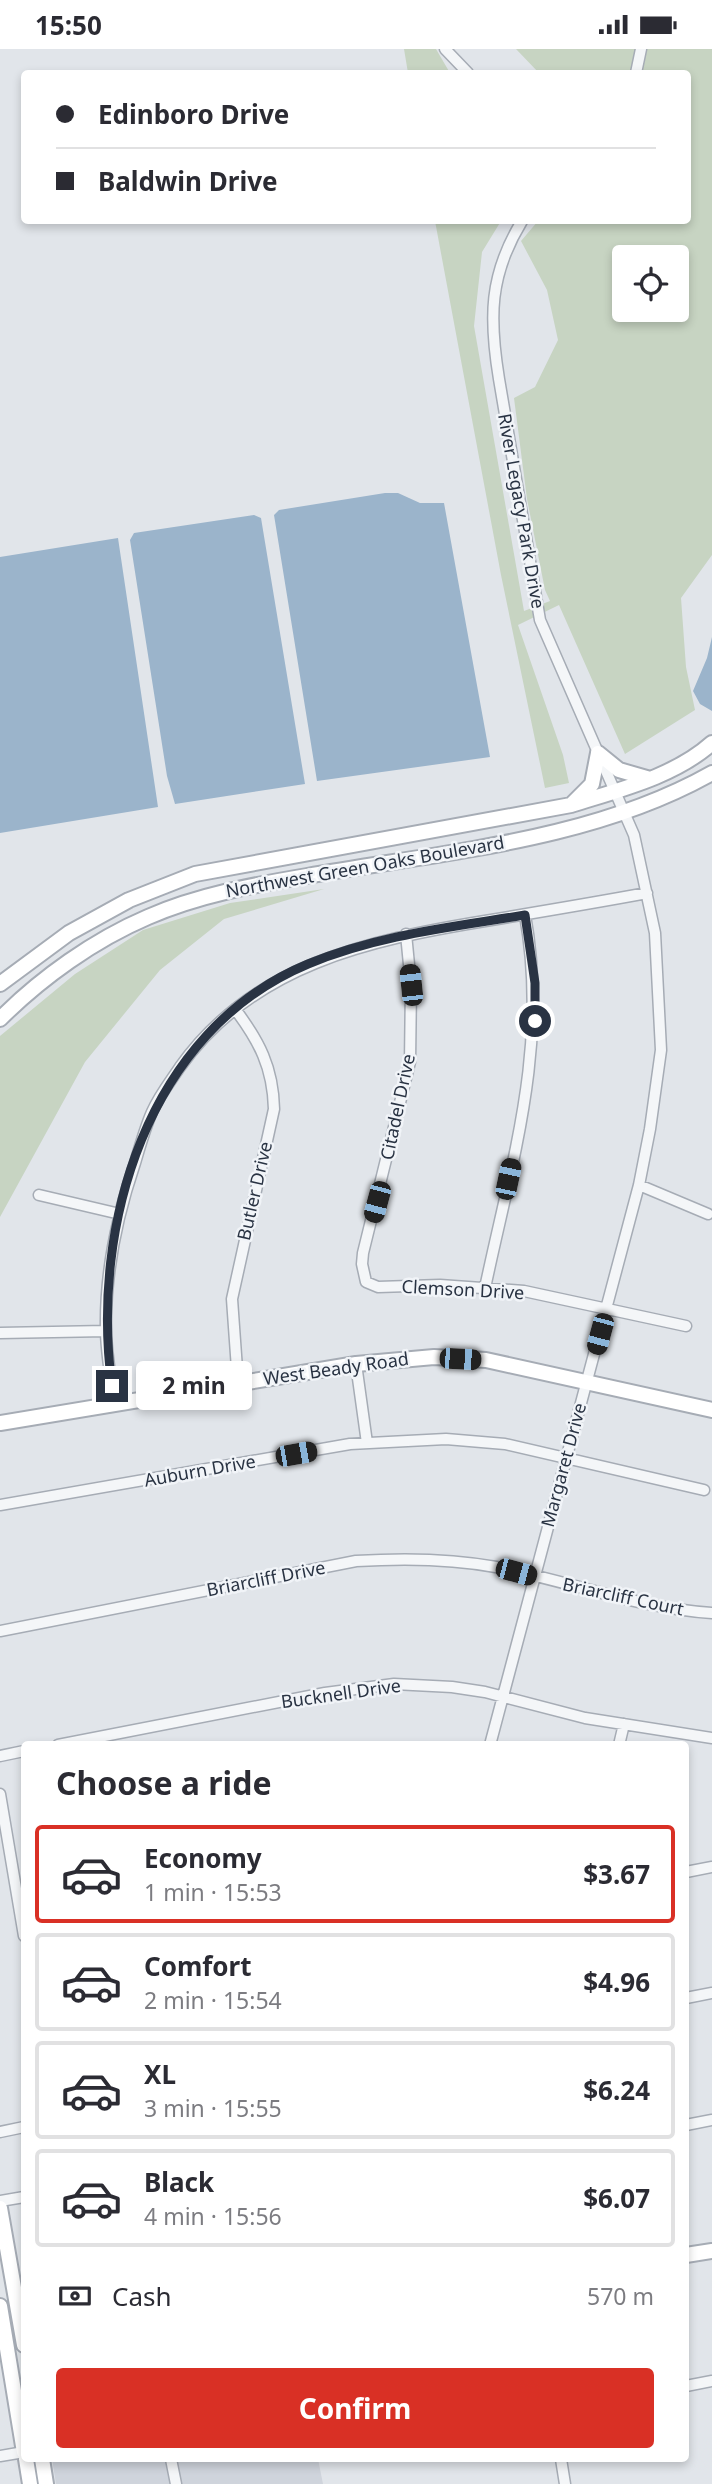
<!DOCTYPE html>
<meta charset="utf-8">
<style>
body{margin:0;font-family:"Noto Sans",sans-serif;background:#f2f2f3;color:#2b2b33;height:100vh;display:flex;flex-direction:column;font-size:26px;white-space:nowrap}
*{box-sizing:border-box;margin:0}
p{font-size:23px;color:#7c7c81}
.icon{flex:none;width:38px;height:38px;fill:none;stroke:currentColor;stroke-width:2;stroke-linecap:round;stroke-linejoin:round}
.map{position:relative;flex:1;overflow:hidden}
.panel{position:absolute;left:21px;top:1692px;width:668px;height:721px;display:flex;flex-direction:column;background:#fff;border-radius:7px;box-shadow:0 4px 10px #0003}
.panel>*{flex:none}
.hud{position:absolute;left:21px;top:21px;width:670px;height:154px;border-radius:7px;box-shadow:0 4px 10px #0003;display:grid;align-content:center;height:154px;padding:0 35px;background:#fff}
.fabs{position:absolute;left:612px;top:196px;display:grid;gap:14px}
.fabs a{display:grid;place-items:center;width:77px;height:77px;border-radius:7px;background:#fff;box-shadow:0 4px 10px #0003;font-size:35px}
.end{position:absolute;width:32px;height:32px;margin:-16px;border:9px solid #293343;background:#fff;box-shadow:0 0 0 4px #fff}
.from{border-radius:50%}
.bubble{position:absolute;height:49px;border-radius:7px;background:#fff;box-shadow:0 4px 10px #0003;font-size:23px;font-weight:700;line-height:49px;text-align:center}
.car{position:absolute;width:21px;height:42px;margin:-21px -10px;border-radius:9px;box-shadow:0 0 5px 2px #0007;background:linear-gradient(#222 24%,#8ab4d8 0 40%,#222 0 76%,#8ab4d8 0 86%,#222 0)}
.hud b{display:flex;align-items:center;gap:24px;height:66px;font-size:26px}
.hud b+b{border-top:2px solid #e1e1e2}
.hud i{width:18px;height:18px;background:#2b2b33}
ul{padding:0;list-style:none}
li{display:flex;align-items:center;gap:21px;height:98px;margin:0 14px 10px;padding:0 21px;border:4px solid #e1e1e2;border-radius:7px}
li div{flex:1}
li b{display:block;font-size:26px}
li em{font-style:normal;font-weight:700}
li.selected{border-color:#d93025}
li>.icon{width:63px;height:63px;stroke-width:1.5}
h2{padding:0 35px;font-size:32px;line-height:84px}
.pay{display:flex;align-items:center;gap:18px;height:77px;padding:0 35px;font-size:26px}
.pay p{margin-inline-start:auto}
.primary-button{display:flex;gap:14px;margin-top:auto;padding:14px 35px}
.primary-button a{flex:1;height:80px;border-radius:7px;background:#d93025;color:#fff;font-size:28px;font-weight:700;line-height:80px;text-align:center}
.status{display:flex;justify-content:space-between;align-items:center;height:49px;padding:0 35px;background:#fff;direction:ltr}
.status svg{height:19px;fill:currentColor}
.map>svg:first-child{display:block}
</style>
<div class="status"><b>15:50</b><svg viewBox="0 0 49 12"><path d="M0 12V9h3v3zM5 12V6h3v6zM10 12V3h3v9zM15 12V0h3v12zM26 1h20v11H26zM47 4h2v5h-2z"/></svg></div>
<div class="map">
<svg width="712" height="2435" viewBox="0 0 712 2435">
<rect width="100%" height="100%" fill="#e1e5ea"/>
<path fill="#cfd4dc" d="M 52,2410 L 318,2410 L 323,2435 L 56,2435 Z"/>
<path fill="#c7d4c2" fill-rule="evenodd" d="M 404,0 L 436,0 L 450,24 L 408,24 Z
M 516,0 L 712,0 L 712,506 L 681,549 L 686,618 L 695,661 L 625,705 L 559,556 L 518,576 L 563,706 L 569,734 L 545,739 L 501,526 L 435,172 L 501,172 L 482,203 L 474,277 L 524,562 L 550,552 L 545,541 L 527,450 L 514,349 L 535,338 L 558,291 L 547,241 L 521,192 L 538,172 L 688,172 L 688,24 L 539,24 ZM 625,208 L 677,208 L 677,261 L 625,261 Z
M 324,840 L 224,870 L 160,921 L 85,1013 L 0,1168 L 0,987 L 75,925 L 143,881 L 230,854 Z"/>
<path fill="#9bb4cb" d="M 385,444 L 398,444 L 420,454 L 444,454 L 490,708 L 317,732 L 274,466 L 279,461 Z
M 254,466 L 261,469 L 305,735 L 175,755 L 167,727 L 130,491 L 134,484 Z
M 118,489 L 158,758 L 0,784 L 0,508 Z
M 712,588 L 712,662 L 700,655 L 693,642 L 707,609 Z"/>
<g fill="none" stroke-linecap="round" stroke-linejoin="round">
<defs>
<path id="street" d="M 445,0 L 468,24
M 636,24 L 641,0
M 406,885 L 411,936 L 410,1013 L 363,1204 L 362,1215 L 366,1233 L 378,1238 L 440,1236 L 524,1242 L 686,1277
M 235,960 C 259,992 273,1018 274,1060 L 232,1250 L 238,1334
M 639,1136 L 708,1165
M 39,1146 L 120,1165
M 485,1239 C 512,1111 549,997 525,866
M 0,1284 L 106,1282
M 356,1315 L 367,1394
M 114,1353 C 111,1329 106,1304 106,1280 C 105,1223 117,1167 135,1114 C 140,1097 145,1079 152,1063 C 159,1047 170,1033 180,1018 C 252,916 369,891 485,872 C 539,863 593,854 647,844
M 0,1456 L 350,1395 L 446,1390 L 505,1395 L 704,1441
M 0,1582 L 356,1512 C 403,1509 448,1509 496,1518 C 568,1532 638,1559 712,1564
M 58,1696 L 325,1644 L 394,1635 L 452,1638 L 485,1643 L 585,1669 L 712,1689
M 490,1696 L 639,1136 L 650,1080 L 661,1001 L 655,884 L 634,786 L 540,571 L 499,330 C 489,269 489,226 522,172
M 619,1696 L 624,1675
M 0,1707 L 24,1702
M 0,1745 L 24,1887
M 686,1823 L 712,1818
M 686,1949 L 712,1944
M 686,2076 L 712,2071
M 0,2083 L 24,2078
M 0,2152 L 24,2148
M 686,2337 L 712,2332
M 0,2407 L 24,2403
M 171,2410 L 176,2435
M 561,2410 L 565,2435"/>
<path id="secondary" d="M 598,704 L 619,721 L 650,730
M 573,754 L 592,735 L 598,704
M 0,935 L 69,884 L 129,851 L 195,825 L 571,756 C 618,741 674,728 712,694
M 0,970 C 41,929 94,891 148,868 C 198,846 254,836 307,827 C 442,803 592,792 712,724
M 0,1374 L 356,1315 L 434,1308 L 486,1311 L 712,1361
M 0,2159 L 24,2296
M 686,2206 L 712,2202
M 0,2257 L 24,2403
M 26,2410 L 30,2435
M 42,2410 L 46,2435"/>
</defs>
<use href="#street" stroke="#a6acb5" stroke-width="13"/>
<use href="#secondary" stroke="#a6acb5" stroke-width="18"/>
<use href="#street" stroke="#f4f6f8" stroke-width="10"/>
<use href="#secondary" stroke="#fff" stroke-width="14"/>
</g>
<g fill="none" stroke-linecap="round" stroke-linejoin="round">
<path stroke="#293343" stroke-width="9" d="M 112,1337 C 90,1177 147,982 308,915 C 377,886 452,878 525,866 L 535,934 L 535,972"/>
</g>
<g text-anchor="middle" stroke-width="5" stroke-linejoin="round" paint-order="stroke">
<g font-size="18" fill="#293343" stroke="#f1f4f8">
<text transform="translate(521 462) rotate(80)" y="6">River Legacy Park Drive</text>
<text transform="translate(365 818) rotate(-10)" y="6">Northwest Green Oaks Boulevard</text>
<text transform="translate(398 1058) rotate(-78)" y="6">Citadel Drive</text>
<text transform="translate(255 1142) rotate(-77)" y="6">Butler Drive</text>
<text transform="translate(463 1241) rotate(3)" y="6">Clemson Drive</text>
<text transform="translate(336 1320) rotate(-8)" y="6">West Beady Road</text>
<text transform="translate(564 1416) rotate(-75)" y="6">Margaret Drive</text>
<text transform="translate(200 1422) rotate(-10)" y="6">Auburn Drive</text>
<text transform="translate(266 1530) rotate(-11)" y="6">Briarcliff Drive</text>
<text transform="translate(623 1548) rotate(12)" y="6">Briarcliff Court</text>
<text transform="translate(341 1645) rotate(-8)" y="6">Bucknell Drive</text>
</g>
</g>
</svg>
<div class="fabs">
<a><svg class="icon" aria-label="locate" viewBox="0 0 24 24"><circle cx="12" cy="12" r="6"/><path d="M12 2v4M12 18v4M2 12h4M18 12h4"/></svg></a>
</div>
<i class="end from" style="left:535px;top:972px"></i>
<i class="end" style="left:112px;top:1337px"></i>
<div class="bubble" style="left:136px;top:1312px;width:116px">2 min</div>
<i class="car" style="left:411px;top:936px;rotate:354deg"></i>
<i class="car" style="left:508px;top:1130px;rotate:12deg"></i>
<i class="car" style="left:377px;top:1153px;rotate:195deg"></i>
<i class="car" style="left:600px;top:1285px;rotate:195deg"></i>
<i class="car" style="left:460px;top:1310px;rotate:93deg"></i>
<i class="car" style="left:296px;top:1405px;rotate:80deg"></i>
<i class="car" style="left:516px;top:1523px;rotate:105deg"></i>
<div class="hud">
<b><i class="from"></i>Edinboro Drive</b>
<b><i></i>Baldwin Drive</b>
</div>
<section class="panel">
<h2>Choose a ride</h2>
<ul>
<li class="selected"><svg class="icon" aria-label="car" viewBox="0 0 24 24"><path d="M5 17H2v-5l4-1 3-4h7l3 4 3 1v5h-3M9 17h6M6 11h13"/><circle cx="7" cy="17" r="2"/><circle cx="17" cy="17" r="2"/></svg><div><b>Economy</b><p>1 min · 15:53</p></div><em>$3.67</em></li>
<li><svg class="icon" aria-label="car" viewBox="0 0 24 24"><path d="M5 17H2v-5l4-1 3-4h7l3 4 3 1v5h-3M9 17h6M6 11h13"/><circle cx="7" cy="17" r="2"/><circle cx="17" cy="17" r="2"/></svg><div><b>Comfort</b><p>2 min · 15:54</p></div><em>$4.96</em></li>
<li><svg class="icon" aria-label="car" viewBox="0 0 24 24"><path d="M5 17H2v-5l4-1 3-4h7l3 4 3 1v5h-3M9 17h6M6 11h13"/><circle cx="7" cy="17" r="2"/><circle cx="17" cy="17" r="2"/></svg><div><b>XL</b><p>3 min · 15:55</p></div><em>$6.24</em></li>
<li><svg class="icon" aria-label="car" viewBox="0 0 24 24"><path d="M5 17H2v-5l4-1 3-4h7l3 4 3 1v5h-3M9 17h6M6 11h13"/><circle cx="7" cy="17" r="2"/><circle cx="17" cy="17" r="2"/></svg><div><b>Black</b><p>4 min · 15:56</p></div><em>$6.07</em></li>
</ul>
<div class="pay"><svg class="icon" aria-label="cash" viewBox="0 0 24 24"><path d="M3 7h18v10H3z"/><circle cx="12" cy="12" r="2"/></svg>Cash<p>570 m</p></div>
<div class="primary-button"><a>Confirm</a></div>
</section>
</div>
